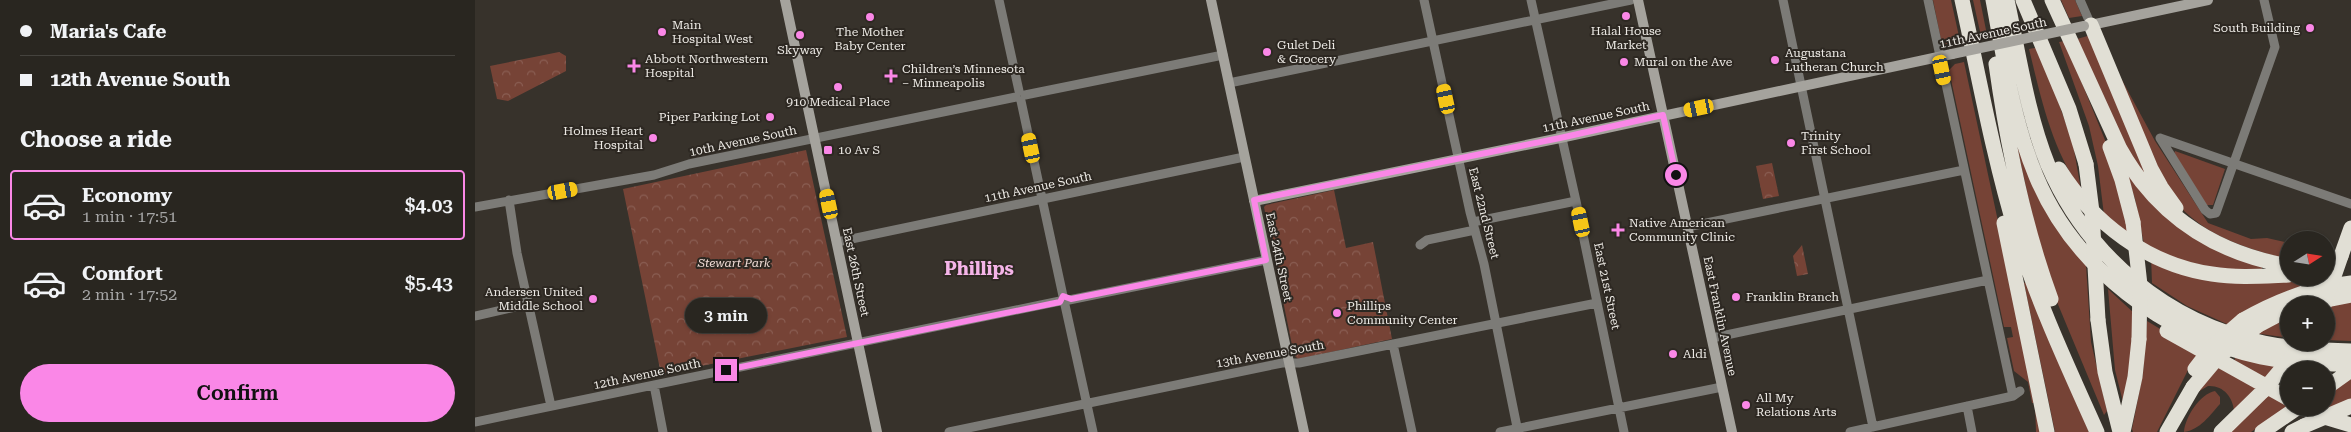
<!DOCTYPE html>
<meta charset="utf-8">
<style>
body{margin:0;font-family:"Roboto Serif",serif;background:#312e29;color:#f1f3f6;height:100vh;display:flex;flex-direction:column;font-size:19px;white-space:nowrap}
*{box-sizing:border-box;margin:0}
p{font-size:16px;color:#a5a5a5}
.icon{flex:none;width:28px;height:28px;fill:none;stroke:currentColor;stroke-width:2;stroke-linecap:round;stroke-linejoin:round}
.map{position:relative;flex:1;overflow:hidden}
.drawer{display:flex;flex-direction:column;background:#292620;width:475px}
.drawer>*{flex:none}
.top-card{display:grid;align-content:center;height:110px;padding:0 20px;background:#292620}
.needle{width:32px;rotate:78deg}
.fabs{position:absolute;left:1805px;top:231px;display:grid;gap:10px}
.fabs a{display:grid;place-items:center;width:55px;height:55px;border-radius:50%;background:#292620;box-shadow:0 1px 4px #0004,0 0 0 1px #45433e;font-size:25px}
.end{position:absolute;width:22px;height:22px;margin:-11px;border:6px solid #fa87e7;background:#111;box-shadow:0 0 0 2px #111}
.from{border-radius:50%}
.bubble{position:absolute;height:35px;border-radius:18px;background:#292620;box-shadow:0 1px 4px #0004,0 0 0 1px #45433e;font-size:16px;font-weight:600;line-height:35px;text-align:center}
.car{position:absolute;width:15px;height:30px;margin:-15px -8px;border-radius:6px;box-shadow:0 0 4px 1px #0007;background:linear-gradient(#f5c518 24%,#345 0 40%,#f5c518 0 76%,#345 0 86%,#f5c518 0)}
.top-card b{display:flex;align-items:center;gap:18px;height:48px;font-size:19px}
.top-card b+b{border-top:1px solid #45433e}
.top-card i{width:12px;height:12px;background:#f1f3f6}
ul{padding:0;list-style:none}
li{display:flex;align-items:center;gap:15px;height:70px;margin:0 10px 8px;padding:0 10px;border:2px solid transparent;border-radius:5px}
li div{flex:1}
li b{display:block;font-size:19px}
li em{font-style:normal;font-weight:600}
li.current{border-color:#fa87e7}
li>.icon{width:45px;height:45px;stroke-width:1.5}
h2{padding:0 20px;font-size:22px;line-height:60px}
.primary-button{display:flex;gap:10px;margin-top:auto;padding:10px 20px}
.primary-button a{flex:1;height:58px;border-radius:30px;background:#fa87e7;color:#111;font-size:20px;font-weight:600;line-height:58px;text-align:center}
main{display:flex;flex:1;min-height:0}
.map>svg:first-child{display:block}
</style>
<main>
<section class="drawer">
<div class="top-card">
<b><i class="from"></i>Maria's Cafe</b>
<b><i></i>12th Avenue South</b>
</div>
<h2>Choose a ride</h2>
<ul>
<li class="current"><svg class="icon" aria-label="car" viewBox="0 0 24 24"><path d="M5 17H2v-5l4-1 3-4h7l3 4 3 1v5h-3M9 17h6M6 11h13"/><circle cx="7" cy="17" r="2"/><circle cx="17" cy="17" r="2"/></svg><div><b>Economy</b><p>1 min · 17:51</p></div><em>$4.03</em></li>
<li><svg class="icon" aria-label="car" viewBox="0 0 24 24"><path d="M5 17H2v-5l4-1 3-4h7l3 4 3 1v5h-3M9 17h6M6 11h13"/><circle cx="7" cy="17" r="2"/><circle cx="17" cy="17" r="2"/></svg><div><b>Comfort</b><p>2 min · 17:52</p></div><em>$5.43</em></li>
</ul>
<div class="primary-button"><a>Confirm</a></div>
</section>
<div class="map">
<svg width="1876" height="432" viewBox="0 0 1876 432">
<defs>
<pattern id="park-crowns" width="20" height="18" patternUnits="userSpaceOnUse" patternTransform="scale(1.25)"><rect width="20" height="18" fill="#764336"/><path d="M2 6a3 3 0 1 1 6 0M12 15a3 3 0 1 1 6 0" fill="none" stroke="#8a5e53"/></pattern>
</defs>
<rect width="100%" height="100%" fill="#37322b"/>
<path fill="#764336" d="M 1458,0 L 1476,0 L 1485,41 L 1467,45 Z
M 1498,0 L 1505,0 L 1512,35 L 1506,36 Z
M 1586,0 L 1600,0 L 1607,16 L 1594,18 Z
M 1616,35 L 1679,183 L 1660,167 L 1602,39 Z
M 1590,41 L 1636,155 L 1654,236 L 1629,215 L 1623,166 L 1614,126 L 1584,42 Z
M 1628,45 L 1680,141 L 1733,223 L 1776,239 L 1792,238 L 1814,243 L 1814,260 C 1763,245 1729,237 1693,194 Z
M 1564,47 L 1598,144 L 1606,190 C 1576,147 1566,98 1554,49 Z
M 1489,62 L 1568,432 L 1561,432 L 1560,403 L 1557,403 L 1553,382 L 1539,371 L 1532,338 L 1538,337 L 1536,327 L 1529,327 L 1474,70 L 1480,64 Z
M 1532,101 L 1596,247 L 1611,265 L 1616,342 L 1632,411 L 1629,415 L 1582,302 L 1567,260 Z
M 1700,151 L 1750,169 L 1738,205 L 1731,205 L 1699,154 Z
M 1650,168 L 1672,193 L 1787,267 L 1787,270 L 1744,269 L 1701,259 L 1669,244 L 1660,199 Z
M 1676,257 L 1747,278 L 1838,280 L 1838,283 L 1754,325 L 1712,306 L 1677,283 Z
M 1551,282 L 1614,432 L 1580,432 L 1549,283 Z
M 1633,289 L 1659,313 L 1660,332 L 1649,406 L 1640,370 Z
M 1876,298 L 1876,341 L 1851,340 L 1851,314 L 1857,301 Z
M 1814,313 L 1814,338 L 1779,333 Z
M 1672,321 L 1725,353 L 1713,370 L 1682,432 L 1658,432 L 1657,429 L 1668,373 Z
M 1761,356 L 1804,365 L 1789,380 L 1759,361 Z
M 1743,364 L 1783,386 L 1759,411 C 1758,397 1748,385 1733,386 L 1723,392 Z
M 1876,377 L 1876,400 L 1848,410 L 1842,408 L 1851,408 L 1851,395 Z
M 1740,391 L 1745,397 L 1745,404 C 1735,415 1725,430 1709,432 C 1710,417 1725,394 1740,391 Z
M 1793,392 L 1814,407 L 1776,432 L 1751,432 Z"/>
<path fill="url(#park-crowns)" d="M 84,52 L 91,56 L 91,71 L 33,101 L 22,99 L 15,66 Z
M 331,150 L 372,337 L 186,374 L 148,189 Z
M 1297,163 L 1304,196 L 1288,199 L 1281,166 Z
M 859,190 L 871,248 L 898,242 L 917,339 L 823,359 L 819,355 L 789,207 L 791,205 Z
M 1327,245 L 1333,274 L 1322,276 L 1318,256 Z"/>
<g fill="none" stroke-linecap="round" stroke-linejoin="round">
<path stroke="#7c7b77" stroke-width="9" d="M 524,0 L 544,91
M 949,0 L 995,212 L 1009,264 L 1043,432
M 1056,0 L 1101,201 L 1149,432
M 1308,0 L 1398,427
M 1453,0 L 1538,396
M 1605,0 L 1616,25
M 754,83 L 1156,0
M 550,95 L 748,55
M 546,101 L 588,296
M 1685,138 L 1730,210 L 1735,214 L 1741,213 L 1800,47 L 1789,0
M 1685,138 L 1876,204
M 34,200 L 42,253 L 76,406
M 0,207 L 179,175 L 214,164 L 541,97
M 998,222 L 1101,201
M 1212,227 L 1489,170
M 362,242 L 769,157
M 945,245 L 952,240 L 1000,230
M 594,300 L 791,260
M 590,305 L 618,432
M 0,316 L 54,304
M 1237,338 L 1513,280
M 918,344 L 937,432
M 179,385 L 188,432
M 1492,406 L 1497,432
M 0,422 L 585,301
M 474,432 L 807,363 L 824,363 L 1122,303
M 1025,432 L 1247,387
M 1375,432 L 1538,396 L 1545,391"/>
<path stroke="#a5a39d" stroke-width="10" d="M 310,0 L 402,432
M 736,0 L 829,432
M 1163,0 L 1257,432
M 1611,26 L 1733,0
M 779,201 L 1085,138 L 1477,54"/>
<path stroke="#e1dfd5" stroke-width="15" d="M 1487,0 C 1504,77 1518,156 1541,232 C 1562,301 1593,367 1622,432
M 1518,0 C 1529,59 1538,121 1561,176 C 1599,268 1690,336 1786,357 C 1815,363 1846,364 1876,364
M 1532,0 C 1544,55 1552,113 1573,165 C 1612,256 1692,323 1789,343 C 1818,349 1847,350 1876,351
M 1548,0 L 1594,109 L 1611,164
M 1577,0 L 1645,149 C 1682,215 1739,253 1814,266
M 1616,25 L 1676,169 L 1686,187 L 1701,208
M 1521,64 C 1532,143 1548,223 1576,299
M 1635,147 L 1647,180 L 1658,222
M 1584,169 C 1618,223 1673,265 1737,274 C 1762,278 1788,276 1814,275
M 1529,223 L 1572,432
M 1866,256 L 1876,228
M 1826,305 L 1876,295
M 1623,320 L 1630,372 L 1645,432
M 1768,320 C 1801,301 1838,287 1876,283
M 1782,326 L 1814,309
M 1692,331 L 1814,399
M 1851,388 L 1876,370
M 1830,408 L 1853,418 L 1876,425
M 1648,432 L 1660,377 L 1664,339
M 1692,432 L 1718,387
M 1746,432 L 1788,391
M 1787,432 L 1822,408
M 1817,432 L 1829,426"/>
<path stroke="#a5a39d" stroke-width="10" d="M 1477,54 L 1609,26"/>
<path stroke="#e1dfd5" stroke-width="15" d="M 1611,164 L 1617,212 L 1623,320
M 1658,222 L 1665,285 L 1664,339
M 1849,305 L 1866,256
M 1720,369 L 1737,347 L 1768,320
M 1718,387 L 1744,356 L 1782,326
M 1788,391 L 1829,342
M 1829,426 L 1876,406"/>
</g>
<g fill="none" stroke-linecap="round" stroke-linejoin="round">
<path stroke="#fa87e7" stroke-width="6" d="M 251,370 L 585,302 L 588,296 L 596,299 L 791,260 L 779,200 L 1085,138 L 1188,115 L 1201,175"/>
</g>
<g fill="#fa87e7" stroke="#2d2822" stroke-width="2">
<circle cx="1151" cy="16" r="5"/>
<circle cx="395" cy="17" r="5"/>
<circle cx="1835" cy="28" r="5"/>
<circle cx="187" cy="32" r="5"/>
<circle cx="325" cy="35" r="5"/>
<circle cx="792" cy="52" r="5"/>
<circle cx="1300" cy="60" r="5"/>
<circle cx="1149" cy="62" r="5"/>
<path d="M156.5 58.5h5v5h5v5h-5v5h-5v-5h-5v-5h5z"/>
<path d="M413.5 68.5h5v5h5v5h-5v5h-5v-5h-5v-5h5z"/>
<circle cx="363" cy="87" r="5"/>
<circle cx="295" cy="117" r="5"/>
<circle cx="178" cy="138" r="5"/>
<circle cx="1316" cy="143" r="5"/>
<rect x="348" y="145" width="10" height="10" rx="2.5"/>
<path d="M1140.5 222.5h5v5h5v5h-5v5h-5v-5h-5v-5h5z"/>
<circle cx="1261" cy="297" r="5"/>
<circle cx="118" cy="299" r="5"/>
<circle cx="862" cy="313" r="5"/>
<circle cx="1198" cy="354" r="5"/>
<circle cx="1271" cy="405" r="5"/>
</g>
<g text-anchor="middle" stroke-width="4" stroke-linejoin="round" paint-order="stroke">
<g font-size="12" fill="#edeae5" stroke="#2d2822" text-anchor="start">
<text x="197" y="29">Main<tspan x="197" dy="14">Hospital West</tspan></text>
<text x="1825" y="32" text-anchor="end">South Building</text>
<text x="1151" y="35" text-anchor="middle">Halal House<tspan x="1151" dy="14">Market</tspan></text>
<text x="395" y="36" text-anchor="middle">The Mother<tspan x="395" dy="14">Baby Center</tspan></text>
<text x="802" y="49">Gulet Deli<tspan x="802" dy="14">&amp; Grocery</tspan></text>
<text x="325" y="54" text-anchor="middle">Skyway</text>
<text x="1310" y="57">Augustana<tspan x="1310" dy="14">Lutheran Church</tspan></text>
<text x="170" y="63">Abbott Northwestern<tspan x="170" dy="14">Hospital</tspan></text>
<text x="1159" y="66">Mural on the Ave</text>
<text x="427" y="73">Children’s Minnesota<tspan x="427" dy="14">– Minneapolis</tspan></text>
<text x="363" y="106" text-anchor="middle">910 Medical Place</text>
<text x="285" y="121" text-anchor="end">Piper Parking Lot</text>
<text x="168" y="135" text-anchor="end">Holmes Heart<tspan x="168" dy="14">Hospital</tspan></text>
<text x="1326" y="140">Trinity<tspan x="1326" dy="14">First School</tspan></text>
<text x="363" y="154">10 Av S</text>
<text x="1154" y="227">Native American<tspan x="1154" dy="14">Community Clinic</tspan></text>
<text x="108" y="296" text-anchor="end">Andersen United<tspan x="108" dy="14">Middle School</tspan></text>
<text x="1271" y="301">Franklin Branch</text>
<text x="872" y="310">Phillips<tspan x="872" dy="14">Community Center</tspan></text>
<text x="1208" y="358">Aldi</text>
<text x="1281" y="402">All My<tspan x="1281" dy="14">Relations Arts</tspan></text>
</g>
<g font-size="12" fill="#edeae5" stroke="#2d2822">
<text transform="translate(1518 33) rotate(-12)" y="4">11th Avenue South</text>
<text transform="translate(1121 117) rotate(-12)" y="4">11th Avenue South</text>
<text transform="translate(268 141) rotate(-12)" y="4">10th Avenue South</text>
<text transform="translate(563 187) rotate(-12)" y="4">11th Avenue South</text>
<text transform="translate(1009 213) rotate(76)" y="4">East 22nd Street</text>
<text transform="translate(804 257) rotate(78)" y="4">East 24th Street</text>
<text transform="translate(381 272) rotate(78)" y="4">East 26th Street</text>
<text transform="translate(1132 286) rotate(78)" y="4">East 21st Street</text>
<text transform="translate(1245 316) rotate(78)" y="4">East Franklin Avenue</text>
<text transform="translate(795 354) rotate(-10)" y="4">13th Avenue South</text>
<text transform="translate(172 374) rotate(-12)" y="4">12th Avenue South</text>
</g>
<g font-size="12" font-style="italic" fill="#f3ded8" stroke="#2d2822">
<text x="259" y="267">Stewart Park</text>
</g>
<g font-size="18" font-weight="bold" fill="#f4b4e8" stroke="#2d2822">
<text x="504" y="275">Phillips</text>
</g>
</g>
</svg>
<div class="fabs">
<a><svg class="needle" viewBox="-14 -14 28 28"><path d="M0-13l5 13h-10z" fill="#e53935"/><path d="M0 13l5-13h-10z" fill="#a5a5a5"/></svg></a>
<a>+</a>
<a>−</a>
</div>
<i class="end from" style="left:1201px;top:175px"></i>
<i class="end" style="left:251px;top:370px"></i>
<div class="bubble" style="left:210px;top:298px;width:82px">3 min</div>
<i class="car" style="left:1467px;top:70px;rotate:168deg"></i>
<i class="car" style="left:971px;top:99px;rotate:348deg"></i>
<i class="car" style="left:1224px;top:108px;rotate:258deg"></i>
<i class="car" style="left:556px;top:148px;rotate:348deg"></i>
<i class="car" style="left:88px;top:191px;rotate:80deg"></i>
<i class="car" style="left:354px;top:204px;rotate:348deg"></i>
<i class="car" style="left:1106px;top:222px;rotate:348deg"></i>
</div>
</main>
